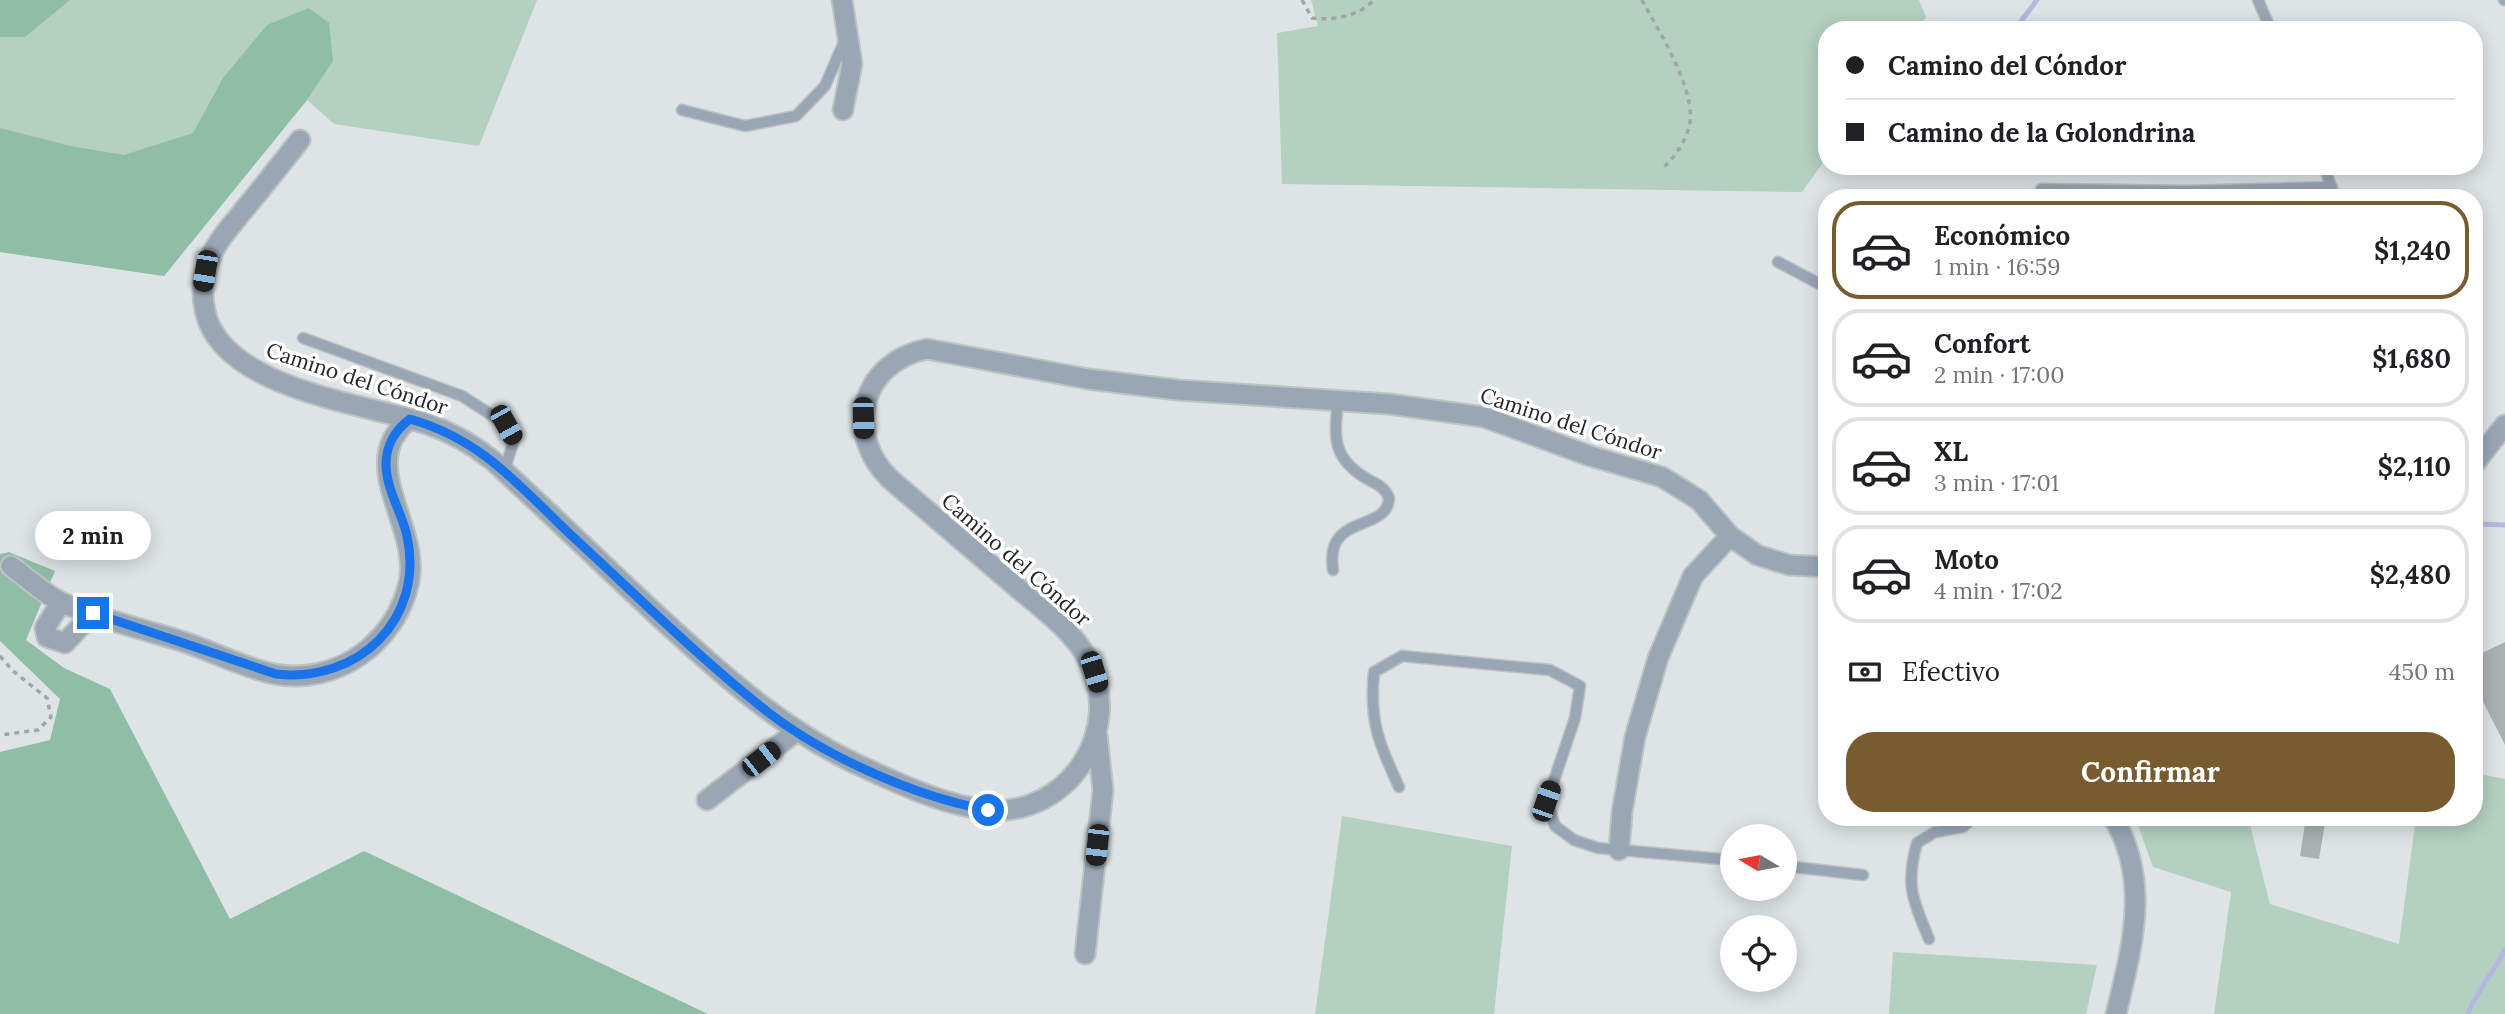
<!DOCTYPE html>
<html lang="es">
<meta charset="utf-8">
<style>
body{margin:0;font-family:Lora,serif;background:#f6f6f6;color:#202124;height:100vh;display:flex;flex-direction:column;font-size:26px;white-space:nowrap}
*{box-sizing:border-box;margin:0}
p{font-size:23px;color:#757577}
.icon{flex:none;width:38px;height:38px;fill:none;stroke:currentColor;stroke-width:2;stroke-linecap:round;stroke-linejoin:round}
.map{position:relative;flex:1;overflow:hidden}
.side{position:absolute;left:1818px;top:189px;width:665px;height:637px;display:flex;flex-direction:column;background:#fff;border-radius:28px;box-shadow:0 4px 18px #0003}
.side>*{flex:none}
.hud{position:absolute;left:1818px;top:21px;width:665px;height:154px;border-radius:28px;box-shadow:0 4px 18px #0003;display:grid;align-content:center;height:154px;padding:0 28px;background:#fff}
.needle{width:46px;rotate:280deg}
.fabs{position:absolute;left:1720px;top:824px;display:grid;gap:14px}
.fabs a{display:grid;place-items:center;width:77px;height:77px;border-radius:50%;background:#fff;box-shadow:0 4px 18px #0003;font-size:35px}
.end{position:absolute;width:32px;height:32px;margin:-16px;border:9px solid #1a73e8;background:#fff;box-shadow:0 0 0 4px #fff}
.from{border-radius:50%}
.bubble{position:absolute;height:49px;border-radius:24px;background:#fff;box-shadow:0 4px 18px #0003;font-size:23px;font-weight:700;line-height:49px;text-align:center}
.car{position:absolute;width:21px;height:42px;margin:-21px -10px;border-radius:9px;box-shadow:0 0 5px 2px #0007;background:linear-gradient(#222 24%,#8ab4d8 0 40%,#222 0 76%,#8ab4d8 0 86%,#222 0)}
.hud b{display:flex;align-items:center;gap:24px;height:66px;font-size:26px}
.hud b+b{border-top:2px solid #e0e0e0}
.hud i{width:18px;height:18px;background:#202124}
ul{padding:12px 0 0;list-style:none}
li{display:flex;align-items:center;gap:21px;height:98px;margin:0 14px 10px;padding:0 14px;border:4px solid #e0e0e0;border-radius:28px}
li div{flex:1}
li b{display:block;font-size:26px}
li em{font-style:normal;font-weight:700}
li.on{border-color:#795b30}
li>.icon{width:63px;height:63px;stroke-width:1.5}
.pay{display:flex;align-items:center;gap:18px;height:77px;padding:0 28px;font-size:26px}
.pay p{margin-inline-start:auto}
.action{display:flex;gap:14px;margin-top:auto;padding:14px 28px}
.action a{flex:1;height:80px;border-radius:28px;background:#795b30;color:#fff;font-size:28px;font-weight:700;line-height:80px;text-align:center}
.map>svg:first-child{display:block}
</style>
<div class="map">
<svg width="2505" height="1014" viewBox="0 0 2505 1014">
<rect width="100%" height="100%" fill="#dee4e6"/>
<path fill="#b4d0c1" d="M 0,0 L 537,0 L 479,146 L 334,124 L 307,100 L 164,276 L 0,252 Z
M 1311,0 L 1919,0 L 1926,17 L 1917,30 L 1827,30 L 1827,157 L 1802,192 L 1282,184 L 1277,33 L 1318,26 Z
M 2475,773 L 2505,779 L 2505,1014 L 2214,1014 L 2231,892 L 2153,867 L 2135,817 L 2248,817 L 2270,904 L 2399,944 L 2416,817 L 2474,817 Z
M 1342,816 L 1512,846 L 1494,1014 L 1315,1014 Z
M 1893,952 L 2097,965 L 2086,1014 L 1889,1014 Z"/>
<path fill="#8fbda6" d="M 0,0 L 70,0 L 25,37 L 0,37 Z
M 309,8 L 329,23 L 333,61 L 307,100 L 164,276 L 0,252 L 0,128 L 70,146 L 124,155 L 193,133 L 223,78 L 267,25 Z
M 9,552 L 55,571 L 26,640 L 64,668 L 110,689 L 230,919 L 364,851 L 708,1014 L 0,1014 L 0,752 L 50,740 L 60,699 L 0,641 L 0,554 Z"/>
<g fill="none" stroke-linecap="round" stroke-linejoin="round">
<path stroke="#b3b8e1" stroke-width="5" d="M 2020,30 L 2019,24 L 2037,0
M 2474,524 L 2505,525
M 2468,1014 C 2472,999 2496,968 2505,950"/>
</g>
<path fill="#abb1b1" d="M 2505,642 L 2505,745 L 2474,684 L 2474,657 Z
M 2306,817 L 2326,817 L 2319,859 L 2300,856 Z"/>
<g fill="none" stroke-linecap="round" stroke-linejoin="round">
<defs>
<path id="service" d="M 2258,0 L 2271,30
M 2504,0 L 2505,0
M 682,110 L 745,126 L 796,116 L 825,86 L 844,42
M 2324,166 L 2335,198
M 2041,189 L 2189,191 L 2332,187
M 1778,262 L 1827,288
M 303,338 L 462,396 L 507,425 L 514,440 L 504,471
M 1333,570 C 1324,512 1388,533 1389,498 C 1385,488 1379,485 1369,480 C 1332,459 1334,439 1338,400
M 1399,787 C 1379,744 1369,721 1374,672 L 1402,656 L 1550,670 L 1580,686 L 1575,718 L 1547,801 L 1555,826 L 1574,840 L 1598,848 L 1732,860
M 1785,866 L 1863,875
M 1929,939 C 1913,900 1905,886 1917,843 L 1935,832 L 1963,827 L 1974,817"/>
<path id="minor" d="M 842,0 L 852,64 L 843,110
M 300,140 C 281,164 262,188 243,211 C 232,225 219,238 212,254 C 203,272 201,292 205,311 C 222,389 363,403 427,424 C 451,432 472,444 492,460 C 548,511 602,564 658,616 C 722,675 786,733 867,769 C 904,786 947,806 988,810 C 1069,817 1126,728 1087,658 C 1072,629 1037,605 1013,584 C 972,549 931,514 890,479 C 843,433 861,362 927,349 L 1088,379 L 1178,390 L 1389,404 L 1484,417 L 1590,456 L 1662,477 L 1699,500 L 1730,536 L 1757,555 L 1789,565 L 1827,567
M 2474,464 L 2505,425
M 11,566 C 27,578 45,595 63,603 C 101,620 144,629 184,642 C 214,652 244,668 274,674 C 336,686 396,643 409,582 C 421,527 354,462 410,419
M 61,602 L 45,628 L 47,637 L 65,643 L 93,613
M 707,800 L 797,731
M 2113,817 C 2151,881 2132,947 2116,1014
M 1619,850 L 1622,812 L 1635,737 L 1658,658 L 1693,576 L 1730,536
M 1085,954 L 1103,790 L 1097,735"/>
</defs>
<use href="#service" stroke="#bdc2c4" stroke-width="13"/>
<use href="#minor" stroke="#bdc2c4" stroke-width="23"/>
<path stroke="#a0a5a6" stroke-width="3.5" stroke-dasharray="5 5" stroke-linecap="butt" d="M 1302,0 L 1312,18 C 1333,21 1359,16 1374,0
M 1642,0 C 1658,30 1698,92 1689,127 C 1685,143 1675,156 1663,168
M 0,656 L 13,671 L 47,698 L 51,717 L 38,730 L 0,735"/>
<use href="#service" stroke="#99a7b5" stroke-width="10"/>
<use href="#minor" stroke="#99a7b5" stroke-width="19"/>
</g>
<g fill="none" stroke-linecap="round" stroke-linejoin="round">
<path stroke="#1a73e8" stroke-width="9" d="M 93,613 L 276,674 C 358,683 425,620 407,536 C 402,513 386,489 386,464 C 386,446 395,430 410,419 C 483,440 518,485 571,535 C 633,592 693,652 759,705 C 819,754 912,796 988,810"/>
</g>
<g text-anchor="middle" stroke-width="7" stroke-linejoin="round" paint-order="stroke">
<g font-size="21" fill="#242627" stroke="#fff">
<text transform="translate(357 379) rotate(18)" y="7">Camino del Cóndor</text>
<text transform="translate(1571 424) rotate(18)" y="7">Camino del Cóndor</text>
<text transform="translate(1016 560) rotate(41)" y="7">Camino del Cóndor</text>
</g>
</g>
</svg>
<div class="fabs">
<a><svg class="needle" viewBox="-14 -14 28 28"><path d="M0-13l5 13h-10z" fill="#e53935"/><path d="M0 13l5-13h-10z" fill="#757577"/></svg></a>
<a><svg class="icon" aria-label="locate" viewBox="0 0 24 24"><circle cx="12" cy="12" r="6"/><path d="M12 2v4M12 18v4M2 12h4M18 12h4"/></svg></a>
</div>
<i class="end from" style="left:988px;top:810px"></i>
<i class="end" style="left:93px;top:613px"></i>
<div class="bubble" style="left:35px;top:511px;width:116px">2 min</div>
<i class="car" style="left:205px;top:271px;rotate:189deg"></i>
<i class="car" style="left:863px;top:418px;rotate:178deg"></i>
<i class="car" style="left:506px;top:425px;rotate:151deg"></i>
<i class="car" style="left:1094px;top:672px;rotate:163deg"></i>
<i class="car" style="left:761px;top:759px;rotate:52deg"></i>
<i class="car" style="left:1546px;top:801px;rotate:19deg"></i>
<i class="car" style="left:1097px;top:845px;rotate:186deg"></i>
<div class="hud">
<b><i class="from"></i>Camino del Cóndor</b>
<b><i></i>Camino de la Golondrina</b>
</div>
<section class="side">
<ul>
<li class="on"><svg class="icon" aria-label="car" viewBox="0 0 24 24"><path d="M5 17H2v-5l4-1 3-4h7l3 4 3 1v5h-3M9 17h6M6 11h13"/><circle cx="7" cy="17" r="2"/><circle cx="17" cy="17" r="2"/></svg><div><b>Económico</b><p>1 min · 16:59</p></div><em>$1,240</em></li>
<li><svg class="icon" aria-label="car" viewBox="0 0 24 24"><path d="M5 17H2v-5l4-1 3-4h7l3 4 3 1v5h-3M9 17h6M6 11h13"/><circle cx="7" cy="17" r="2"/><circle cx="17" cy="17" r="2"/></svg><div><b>Confort</b><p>2 min · 17:00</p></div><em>$1,680</em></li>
<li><svg class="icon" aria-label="car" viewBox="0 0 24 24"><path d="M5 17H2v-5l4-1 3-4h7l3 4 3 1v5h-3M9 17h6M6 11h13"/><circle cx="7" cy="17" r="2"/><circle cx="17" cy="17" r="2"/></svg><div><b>XL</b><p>3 min · 17:01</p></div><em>$2,110</em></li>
<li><svg class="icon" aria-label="car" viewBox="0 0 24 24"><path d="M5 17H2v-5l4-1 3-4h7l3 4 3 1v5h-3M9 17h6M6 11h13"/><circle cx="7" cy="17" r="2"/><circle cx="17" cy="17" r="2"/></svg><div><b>Moto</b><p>4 min · 17:02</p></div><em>$2,480</em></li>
</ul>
<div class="pay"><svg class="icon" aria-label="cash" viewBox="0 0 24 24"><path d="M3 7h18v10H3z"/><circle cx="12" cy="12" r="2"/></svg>Efectivo<p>450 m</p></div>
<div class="action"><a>Confirmar</a></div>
</section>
</div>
